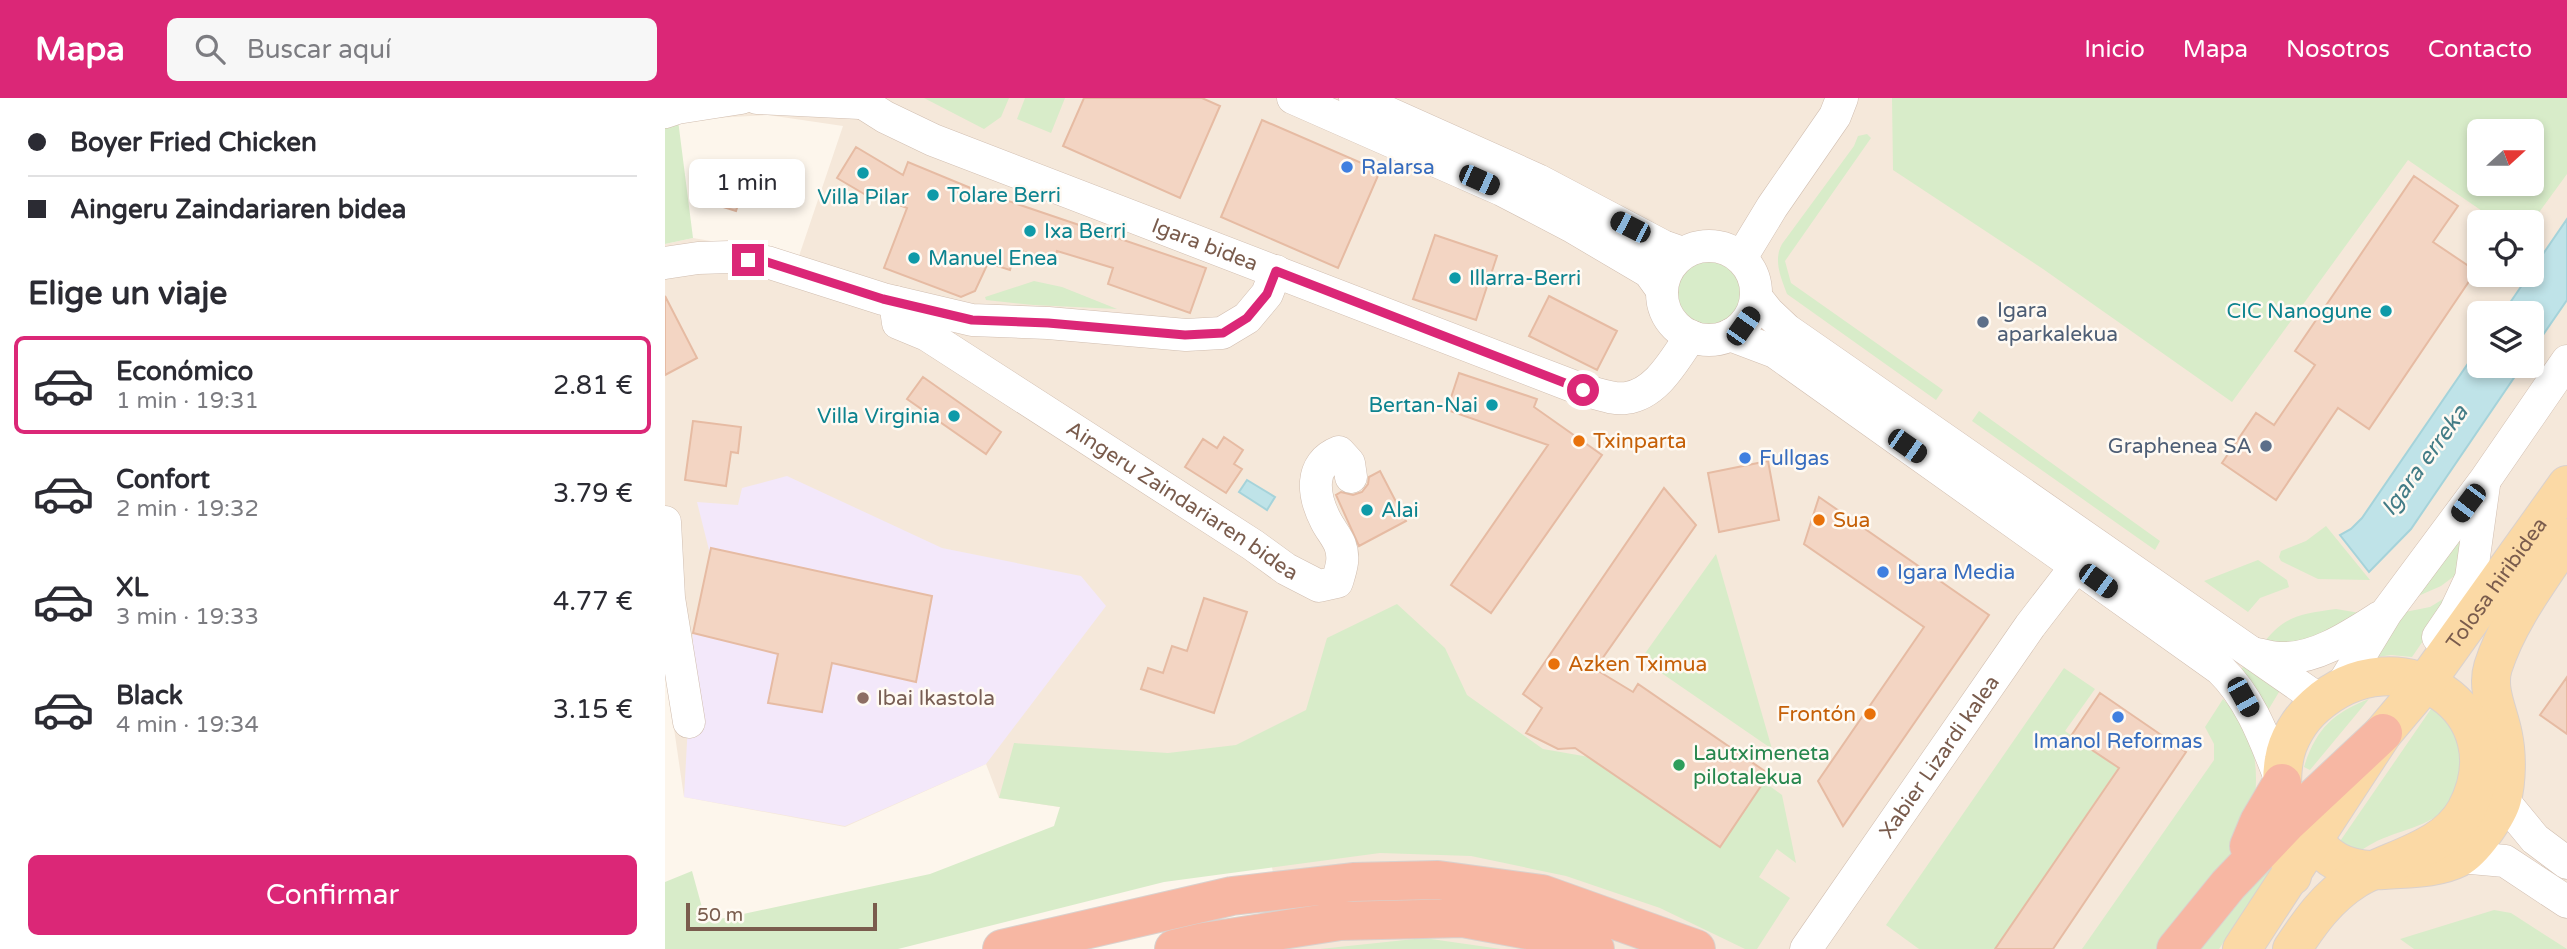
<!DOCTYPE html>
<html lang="es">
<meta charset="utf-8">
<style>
body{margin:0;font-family:"Varela Round",sans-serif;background:#f7f7f7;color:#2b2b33;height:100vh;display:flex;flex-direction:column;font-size:26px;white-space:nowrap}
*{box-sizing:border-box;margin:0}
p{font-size:23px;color:#7c7c81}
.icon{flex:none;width:38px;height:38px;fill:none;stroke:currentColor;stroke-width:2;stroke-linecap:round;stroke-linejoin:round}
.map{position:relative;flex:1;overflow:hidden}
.drawer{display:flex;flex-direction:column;background:#fff;width:665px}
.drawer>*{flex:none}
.guide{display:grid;align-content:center;height:154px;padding:0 28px;background:#fff}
.needle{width:46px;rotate:69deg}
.tools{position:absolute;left:1802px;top:21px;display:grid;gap:14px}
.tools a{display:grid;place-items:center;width:77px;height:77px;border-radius:10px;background:#fff;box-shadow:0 4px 10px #0003;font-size:35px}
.scale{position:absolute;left:21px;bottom:18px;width:191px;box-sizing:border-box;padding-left:7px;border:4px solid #7a5c4d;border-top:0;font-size:19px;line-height:24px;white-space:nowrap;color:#7a5c4d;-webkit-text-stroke:5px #fffaf3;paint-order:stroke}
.end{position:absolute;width:32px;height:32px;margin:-16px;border:9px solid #db2777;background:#fff;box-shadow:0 0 0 4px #fff}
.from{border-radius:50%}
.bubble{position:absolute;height:49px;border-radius:10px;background:#fff;box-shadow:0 4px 10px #0003;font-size:23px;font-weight:600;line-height:49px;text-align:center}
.car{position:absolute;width:21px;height:42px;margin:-21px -10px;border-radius:9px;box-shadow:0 0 5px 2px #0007;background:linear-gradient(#222 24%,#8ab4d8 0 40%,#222 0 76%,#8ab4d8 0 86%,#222 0)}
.guide b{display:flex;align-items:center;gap:24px;height:66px;font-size:26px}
.guide b+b{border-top:2px solid #e1e1e2}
.guide i{width:18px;height:18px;background:#2b2b33}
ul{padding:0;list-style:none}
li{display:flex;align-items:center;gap:21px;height:98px;margin:0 14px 10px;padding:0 14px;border:4px solid transparent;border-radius:10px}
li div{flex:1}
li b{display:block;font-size:26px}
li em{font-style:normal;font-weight:600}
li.current{border-color:#db2777}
li>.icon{width:63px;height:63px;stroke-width:1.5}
h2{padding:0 28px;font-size:32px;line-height:84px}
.cta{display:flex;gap:14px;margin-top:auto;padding:14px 28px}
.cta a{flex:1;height:80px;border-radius:10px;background:#db2777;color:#fff;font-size:28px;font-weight:600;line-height:80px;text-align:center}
header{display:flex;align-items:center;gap:42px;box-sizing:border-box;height:98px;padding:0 35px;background:#db2777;color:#fff}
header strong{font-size:33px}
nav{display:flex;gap:38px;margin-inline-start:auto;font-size:24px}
.search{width:490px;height:63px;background:#f7f7f7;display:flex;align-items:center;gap:18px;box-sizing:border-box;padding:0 24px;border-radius:10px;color:#7c7c81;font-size:26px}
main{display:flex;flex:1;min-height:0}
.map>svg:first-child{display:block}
</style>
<header>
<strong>Mapa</strong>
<div class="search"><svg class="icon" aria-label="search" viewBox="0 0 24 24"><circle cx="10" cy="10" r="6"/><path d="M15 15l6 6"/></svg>Buscar aquí</div>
<nav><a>Inicio</a><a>Mapa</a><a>Nosotros</a><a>Contacto</a></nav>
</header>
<main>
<section class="drawer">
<div class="guide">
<b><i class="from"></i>Boyer Fried Chicken</b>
<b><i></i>Aingeru Zaindariaren bidea</b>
</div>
<h2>Elige un viaje</h2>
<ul>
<li class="current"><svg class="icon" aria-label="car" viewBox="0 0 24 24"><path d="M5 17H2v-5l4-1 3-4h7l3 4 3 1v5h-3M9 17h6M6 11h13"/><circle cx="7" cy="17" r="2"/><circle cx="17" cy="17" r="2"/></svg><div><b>Económico</b><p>1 min · 19:31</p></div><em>2.81 €</em></li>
<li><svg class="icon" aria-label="car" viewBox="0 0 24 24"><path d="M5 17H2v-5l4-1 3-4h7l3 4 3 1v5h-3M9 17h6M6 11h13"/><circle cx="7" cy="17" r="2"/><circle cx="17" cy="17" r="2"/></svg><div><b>Confort</b><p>2 min · 19:32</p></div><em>3.79 €</em></li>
<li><svg class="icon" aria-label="car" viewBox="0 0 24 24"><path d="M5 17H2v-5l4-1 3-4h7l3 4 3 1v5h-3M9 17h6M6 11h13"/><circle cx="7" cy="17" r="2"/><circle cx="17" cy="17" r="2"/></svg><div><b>XL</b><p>3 min · 19:33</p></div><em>4.77 €</em></li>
<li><svg class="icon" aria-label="car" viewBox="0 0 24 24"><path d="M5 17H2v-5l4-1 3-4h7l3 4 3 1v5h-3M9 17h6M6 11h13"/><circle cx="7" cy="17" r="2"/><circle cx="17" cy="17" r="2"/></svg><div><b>Black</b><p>4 min · 19:34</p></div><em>3.15 €</em></li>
</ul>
<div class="cta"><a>Confirmar</a></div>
</section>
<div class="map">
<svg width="1902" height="851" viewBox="0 0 1902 851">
<rect width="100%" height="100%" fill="#fdf6ec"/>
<path fill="#f5e8da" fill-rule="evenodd" d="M 1,0 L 1902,0 L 1902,851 L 620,851 L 607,769 L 554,733 L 334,700 L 321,666 L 180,729 L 19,699 L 0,569 L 0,146 L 28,140 L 134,158 L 178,28 L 103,17 L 13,22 ZM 1815,33 L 1867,33 L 1867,86 L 1815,86 ZM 1815,124 L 1867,124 L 1867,177 L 1815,177 ZM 1815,215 L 1867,215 L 1867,268 L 1815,268 Z"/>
<path fill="#f3e8fa" d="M 122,378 L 277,450 L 416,478 L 441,508 L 321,666 L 180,728 L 19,699 L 28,535 L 45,456 L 32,404 L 73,407 L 77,390 Z"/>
<path fill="#d8ecc9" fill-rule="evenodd" d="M 259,0 L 344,0 L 336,19 L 319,31 Z
M 360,0 L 400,0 L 386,35 L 352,21 Z
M 1227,0 L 1902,0 L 1902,76 L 1867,124 L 1833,124 L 1743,62 L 1567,304 L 1378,171 L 1228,72 ZM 1815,33 L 1867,33 L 1867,86 L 1815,86 Z
M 13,22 L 28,140 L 0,146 L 0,26 Z
M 1202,36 L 1206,40 L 1120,163 L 1126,185 L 1278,292 L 1271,302 L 1122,196 C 1116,180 1108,162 1117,146 L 1189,48 L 1193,38 Z
M1010 194a34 34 0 1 1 68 0a34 34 0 1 1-68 0Z
M 369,183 L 397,189 L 452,211 L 368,207 L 321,202 L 320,199 Z
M 1314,313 L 1495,443 L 1490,452 L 1307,323 Z
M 1797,424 L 1800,470 L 1776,488 L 1744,502 Z
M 1661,428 L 1705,482 L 1653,481 L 1616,463 L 1614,459 L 1616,453 L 1641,443 Z
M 1051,456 L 1107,651 L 976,561 Z
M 1593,462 L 1622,482 L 1624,489 L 1595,500 L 1583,514 L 1539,483 Z
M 1793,492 L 1747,559 L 1726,557 L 1705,560 L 1735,515 L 1765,509 Z
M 732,506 L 780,550 L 802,597 L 878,651 L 924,659 L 1055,748 L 1099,684 L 1117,697 L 1131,765 L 1112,751 L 1094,779 L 1125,800 L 1092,851 L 1080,851 L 995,810 L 901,778 L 806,758 L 715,755 L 499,784 L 233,851 L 0,851 L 0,784 L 27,773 L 41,824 L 265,776 L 389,728 L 395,709 L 334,700 L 349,645 L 503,655 L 571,647 L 641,612 L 662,540 Z
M 1671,511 L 1701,516 L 1658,542 L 1597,547 C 1619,517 1636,516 1671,511 Z
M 1582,564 L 1617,589 L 1602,614 L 1574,574 Z
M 1399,570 L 1430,591 L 1400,633 L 1453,670 L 1330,851 L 1254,851 L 1221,827 Z
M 1558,601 C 1565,608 1574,616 1579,625 C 1591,650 1594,682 1588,709 C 1578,753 1522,815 1493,851 L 1417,851 L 1549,662 L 1549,646 L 1540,629 Z
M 1704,601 L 1645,672 L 1639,669 C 1651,631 1668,615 1704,601 Z
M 1768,608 C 1787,629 1799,647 1795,676 C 1787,727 1750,726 1712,743 C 1702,748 1693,754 1684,760 L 1669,752 Z
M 1607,763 L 1607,773 L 1554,851 L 1527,851 Z
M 1829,812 L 1846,815 L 1902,851 L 1749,851 L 1735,841 Z
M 759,840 L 836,851 L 655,851 Z"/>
<path fill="#bfe3e8" stroke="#a5d3da" stroke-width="2" d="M 1902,121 L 1902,202 L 1867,253 L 1867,215 L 1838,215 L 1864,177 L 1867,177 L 1867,172 Z
M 1815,248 L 1815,268 L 1857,268 L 1746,431 L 1704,474 L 1675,437 L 1686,431 L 1697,420 Z
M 582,382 L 610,399 L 602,412 L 574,394 Z"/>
<path fill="#f3d5c3" stroke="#e6bba3" stroke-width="2" d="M 419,0 L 537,0 L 555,8 L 515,100 L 398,48 Z
M 597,22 L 715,73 L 673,170 L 556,119 Z
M 191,49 L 238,77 L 243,64 L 308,91 L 541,170 L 525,215 L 443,186 L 448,170 L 392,153 L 388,164 L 351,151 L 345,172 L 323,165 L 310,193 L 296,199 L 219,170 L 242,110 L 208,97 L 206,100 L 172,80 Z
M 46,74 L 80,85 L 71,113 L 36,102 Z
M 1749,78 L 1793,108 L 1768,144 L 1811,173 L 1704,331 L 1673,310 L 1611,402 L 1557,365 L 1591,315 L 1609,327 L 1650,267 L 1630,253 Z
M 770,137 L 832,158 L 811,222 L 748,201 Z
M 0,198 L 32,260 L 0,277 Z
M 884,198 L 952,233 L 932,272 L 864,238 Z
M 794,275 L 872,301 L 869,309 L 937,357 L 826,515 L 786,487 L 883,347 L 782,312 Z
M 258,279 L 336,334 L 321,356 L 242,301 Z
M 28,323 L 76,329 L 73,355 L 66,354 L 61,388 L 20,382 Z
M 559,339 L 578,352 L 569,366 L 577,371 L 561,395 L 520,369 L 538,341 L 552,350 Z
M 1103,363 L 1114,422 L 1054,434 L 1043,375 Z
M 715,373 L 741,423 L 694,448 L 671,397 L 676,394 L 688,397 L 697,394 L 703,386 L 704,379 Z
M 999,390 L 1031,427 L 930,571 L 968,594 L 973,586 L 1104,676 L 1055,749 L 910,650 L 893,651 L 861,635 L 877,610 L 858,596 Z
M 1154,399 L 1324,517 L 1178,728 L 1153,683 L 1259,529 L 1139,446 Z
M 46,450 L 267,498 L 251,584 L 167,565 L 157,614 L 103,605 L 113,556 L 28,535 Z
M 539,500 L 582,514 L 549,615 L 476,591 L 483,570 L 498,575 L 507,548 L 522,553 Z
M 1902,579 L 1902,636 L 1875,617 Z
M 1435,595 L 1521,654 L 1388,851 L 1330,851 L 1454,670 L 1406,638 Z"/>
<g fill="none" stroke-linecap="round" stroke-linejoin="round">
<defs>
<g id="minor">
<path d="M 92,0 L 195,5"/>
<path id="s1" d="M 190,0 L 220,19 L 268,42 L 918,292 C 931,295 948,302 961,300 C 992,296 1009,262 1026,238"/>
<path d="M 628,0 L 837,92 L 906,128 L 984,174 L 997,192"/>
<path d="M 690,0 L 873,82 L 998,148 L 1018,155"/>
<path d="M 0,14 L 12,10 L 76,0"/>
<circle cx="1044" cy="195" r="47"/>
<path d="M 1076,160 L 1107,109 L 1170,18 L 1177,0"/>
<path d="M 0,165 L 33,160 L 65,159 L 102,164 L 218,201 L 307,222 L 383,225 L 521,237 L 557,235 L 582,220 L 602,196 L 611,173"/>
<path d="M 1091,199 L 1103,214 L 1122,232 L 1656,603"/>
<path id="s2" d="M 230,204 L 233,225 L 262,237 L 588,447 L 621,471 L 654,488 L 672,484 C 676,471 680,460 675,447 C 672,439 665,431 661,423 C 648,398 643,366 674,354 L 684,365 L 686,379"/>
<path d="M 1065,237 L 1110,254 L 1555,571 C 1587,602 1601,645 1617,685"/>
<path d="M 0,424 L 4,500 L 24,624"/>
<path d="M 1773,539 L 1790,514 L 1806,480 L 1819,387"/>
<path d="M 1588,555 C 1597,557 1606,560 1615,560 C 1650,562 1687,537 1715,519"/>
<path d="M 1676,589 L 1721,515 L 1820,382 L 1902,263"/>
<path d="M 1837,701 L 1870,741 L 1902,765"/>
<path d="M 1795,759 L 1840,763 L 1902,804"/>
<path id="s3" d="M 1141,851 L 1365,528 L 1412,467"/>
</g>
<g id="major">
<path d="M 1626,701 C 1649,746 1662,775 1719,772 C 1743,770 1771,771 1793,760 C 1808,752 1833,717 1837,701 C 1842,682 1842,656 1838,637 C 1834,615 1821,592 1828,569 C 1843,522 1875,481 1902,440"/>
<path d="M 1627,778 C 1623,744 1613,694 1619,662 C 1622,642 1635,621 1650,608 C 1734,533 1854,612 1801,712 C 1779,752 1727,760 1691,781 C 1662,799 1645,824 1627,851"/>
<path id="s4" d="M 1577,851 L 1718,635 L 1761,584 L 1902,387"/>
</g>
<path id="highway" d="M 1584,748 L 1594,724 L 1617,685
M 337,851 L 567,798 L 688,784 L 773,782 L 877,796 L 1031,851
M 509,851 L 539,844 L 675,823 L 798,820 L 896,838 L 930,851
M 1511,851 L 1563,787 L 1622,725 L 1718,635"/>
</defs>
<use href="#minor" stroke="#d1beb0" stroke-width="33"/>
<use href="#major" stroke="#dad1cd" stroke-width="40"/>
<use href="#highway" stroke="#dad1cd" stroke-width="40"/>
<use href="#minor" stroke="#fff" stroke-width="32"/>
<use href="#major" stroke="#fbd9a5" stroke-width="38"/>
<use href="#highway" stroke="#f7b7a3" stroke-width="38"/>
</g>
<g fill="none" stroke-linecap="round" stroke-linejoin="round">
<path stroke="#db2777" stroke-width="9" d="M 83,162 L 102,164 L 218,201 L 307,222 L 383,225 L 520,237 L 558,235 L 582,220 L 602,196 L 611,173 L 918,292"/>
</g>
<g fill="#3f7fe0" stroke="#fffaf3" stroke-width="2.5">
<circle cx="682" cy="69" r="7"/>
<circle cx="1080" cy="360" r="7"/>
<circle cx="1218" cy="474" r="7"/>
<circle cx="1453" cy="619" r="7"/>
</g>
<g fill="#0f9aa8" stroke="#fffaf3" stroke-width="2.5">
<circle cx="198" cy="75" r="7"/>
<circle cx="268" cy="97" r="7"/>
<circle cx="365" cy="133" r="7"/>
<circle cx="249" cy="160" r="7"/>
<circle cx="790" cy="180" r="7"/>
<circle cx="1721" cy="213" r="7"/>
<circle cx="827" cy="307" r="7"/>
<circle cx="289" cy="318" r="7"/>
<circle cx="702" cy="412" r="7"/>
</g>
<g fill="#5c6f8a" stroke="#fffaf3" stroke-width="2.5">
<circle cx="1318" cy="224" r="7"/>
<circle cx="1601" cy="348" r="7"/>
</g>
<g fill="#e8710a" stroke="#fffaf3" stroke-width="2.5">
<circle cx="914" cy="343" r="7"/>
<circle cx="1154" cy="422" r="7"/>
<circle cx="889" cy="566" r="7"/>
<circle cx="1205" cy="616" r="7"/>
</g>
<circle fill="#8d6e63" stroke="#fffaf3" stroke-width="2.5" cx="198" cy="600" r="7"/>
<circle fill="#2e9e5b" stroke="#fffaf3" stroke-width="2.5" cx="1014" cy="667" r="7"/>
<g text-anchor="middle" stroke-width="5" stroke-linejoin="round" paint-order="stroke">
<g font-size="21" fill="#366cbe" stroke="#fffaf3" text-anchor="start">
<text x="696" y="76">Ralarsa</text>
<text x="1094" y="367">Fullgas</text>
<text x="1232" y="481">Igara Media</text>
<text x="1453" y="650" text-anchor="middle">Imanol Reformas</text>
</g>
<g font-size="21" fill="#0d838f" stroke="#fffaf3" text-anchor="start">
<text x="282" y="104">Tolare Berri</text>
<text x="198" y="106" text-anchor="middle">Villa Pilar</text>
<text x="379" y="140">Ixa Berri</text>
<text x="263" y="167">Manuel Enea</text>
<text x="804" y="187">Illarra-Berri</text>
<text x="1707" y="220" text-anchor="end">CIC Nanogune</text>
<text x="813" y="314" text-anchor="end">Bertan-Nai</text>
<text x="275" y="325" text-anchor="end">Villa Virginia</text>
<text x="716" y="419">Alai</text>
</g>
<g font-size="21" fill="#7a5c4d" stroke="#fffaf3">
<text dy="7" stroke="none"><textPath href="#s1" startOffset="380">Igara bidea</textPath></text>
<text dy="7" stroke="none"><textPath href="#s2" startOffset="357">Aingeru Zaindariaren bidea</textPath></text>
<text dy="7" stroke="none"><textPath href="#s4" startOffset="446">Tolosa hiribidea</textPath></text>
<text dy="7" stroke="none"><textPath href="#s3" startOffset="234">Xabier Lizardi kalea</textPath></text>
</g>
<g font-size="21" fill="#4e5e75" stroke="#fffaf3" text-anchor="start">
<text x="1332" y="219">Igara<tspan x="1332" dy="24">aparkalekua</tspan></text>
<text x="1587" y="355" text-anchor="end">Graphenea SA</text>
</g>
<g font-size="21" fill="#c56008" stroke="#fffaf3" text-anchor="start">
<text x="928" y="350">Txinparta</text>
<text x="1168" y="429">Sua</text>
<text x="903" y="573">Azken Tximua</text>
<text x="1191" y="623" text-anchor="end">Frontón</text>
</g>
<g font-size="21" fill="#785e54" stroke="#fffaf3" text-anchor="start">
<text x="212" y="607">Ibai Ikastola</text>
</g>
<g font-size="21" fill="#27864d" stroke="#fffaf3" text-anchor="start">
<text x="1028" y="662">Lautximeneta<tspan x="1028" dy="24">pilotalekua</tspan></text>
</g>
<g font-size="23" font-style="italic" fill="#437c86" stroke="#fffaf3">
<text transform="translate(1759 362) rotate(-54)" y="8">Igara erreka</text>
</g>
</g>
</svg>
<div class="tools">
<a><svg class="needle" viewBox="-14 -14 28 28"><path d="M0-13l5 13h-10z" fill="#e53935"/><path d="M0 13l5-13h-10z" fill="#7c7c81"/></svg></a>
<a><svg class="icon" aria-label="locate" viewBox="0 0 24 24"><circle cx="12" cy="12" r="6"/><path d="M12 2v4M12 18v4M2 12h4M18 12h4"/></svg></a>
<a><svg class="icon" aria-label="layers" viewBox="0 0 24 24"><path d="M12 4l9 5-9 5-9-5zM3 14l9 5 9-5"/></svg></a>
</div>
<div class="scale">50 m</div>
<i class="end from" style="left:918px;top:292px"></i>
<i class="end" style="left:83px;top:162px"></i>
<div class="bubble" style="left:24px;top:61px;width:116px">1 min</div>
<i class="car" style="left:814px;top:82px;rotate:114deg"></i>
<i class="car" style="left:965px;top:129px;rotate:297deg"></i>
<i class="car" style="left:1078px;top:228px;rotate:35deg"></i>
<i class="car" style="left:1242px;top:348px;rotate:125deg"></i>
<i class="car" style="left:1803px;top:405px;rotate:217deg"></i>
<i class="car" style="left:1433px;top:483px;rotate:126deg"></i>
<i class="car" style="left:1578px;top:599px;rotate:151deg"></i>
</div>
</main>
